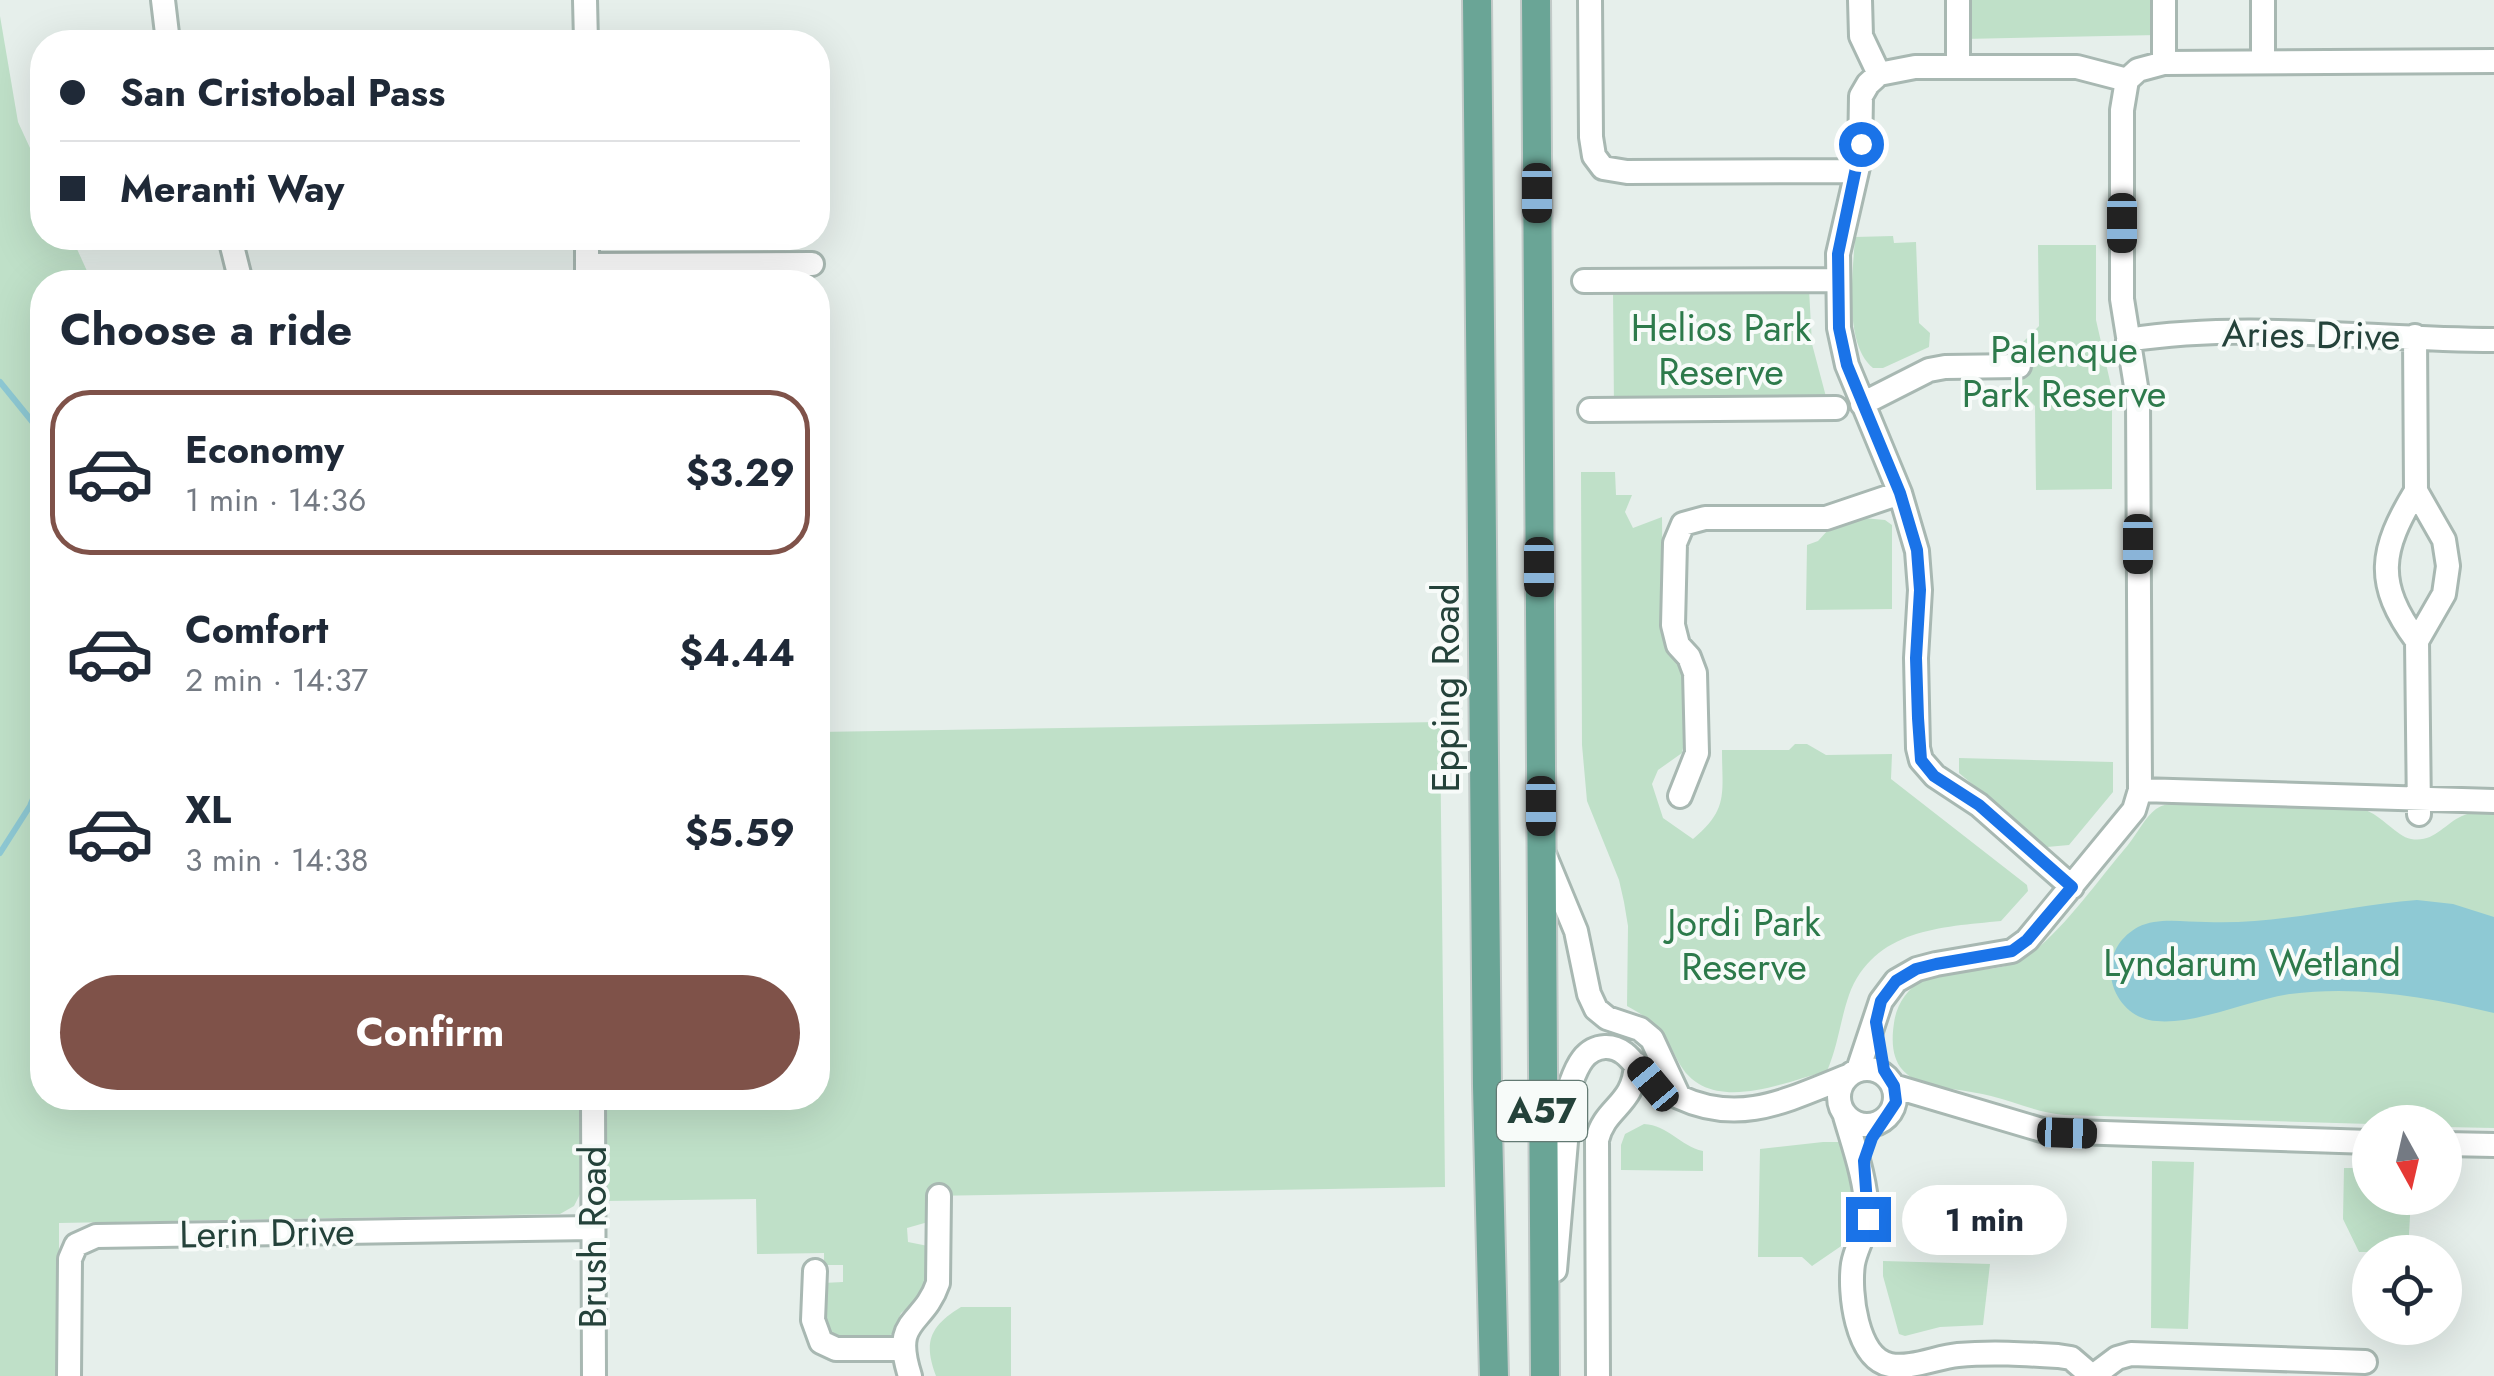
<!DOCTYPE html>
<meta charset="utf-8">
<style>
body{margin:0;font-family:Jost,sans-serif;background:#f2f2f3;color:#1f2937;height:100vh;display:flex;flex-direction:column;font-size:38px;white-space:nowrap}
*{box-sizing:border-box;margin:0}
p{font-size:32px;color:#747a83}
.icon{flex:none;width:55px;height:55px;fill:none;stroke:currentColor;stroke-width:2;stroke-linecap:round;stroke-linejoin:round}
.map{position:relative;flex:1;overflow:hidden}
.details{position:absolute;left:30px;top:270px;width:800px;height:840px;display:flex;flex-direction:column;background:#fff;border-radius:40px;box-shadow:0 10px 40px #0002}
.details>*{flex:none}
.hud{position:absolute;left:30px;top:30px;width:800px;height:220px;border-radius:40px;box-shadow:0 10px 40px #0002;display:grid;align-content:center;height:220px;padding:0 30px;background:#fff}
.needle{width:65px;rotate:172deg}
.tools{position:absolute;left:2352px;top:1105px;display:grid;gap:20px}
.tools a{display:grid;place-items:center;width:110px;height:110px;border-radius:50%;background:#fff;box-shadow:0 10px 40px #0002;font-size:50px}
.end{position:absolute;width:45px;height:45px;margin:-22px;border:12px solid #1a73e8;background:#fff;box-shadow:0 0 0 5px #fff}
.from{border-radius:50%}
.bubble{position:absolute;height:70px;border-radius:35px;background:#fff;box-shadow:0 10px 40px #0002;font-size:32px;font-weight:700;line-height:70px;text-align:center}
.car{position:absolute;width:30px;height:60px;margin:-30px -15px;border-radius:12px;box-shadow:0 0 8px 2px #0007;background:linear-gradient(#222 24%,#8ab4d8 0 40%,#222 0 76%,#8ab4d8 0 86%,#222 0)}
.hud b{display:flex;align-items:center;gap:35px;height:95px;font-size:38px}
.hud b+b{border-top:2px solid #e0e1e3}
.hud i{width:25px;height:25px;background:#1f2937}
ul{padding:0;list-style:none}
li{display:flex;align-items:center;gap:30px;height:165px;margin:0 20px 15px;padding:0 10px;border:5px solid transparent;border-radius:40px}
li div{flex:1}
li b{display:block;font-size:38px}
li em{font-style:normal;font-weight:700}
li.selected{border-color:#7f5249}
li>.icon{width:90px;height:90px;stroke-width:1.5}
h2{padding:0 30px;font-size:45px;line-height:120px}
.action{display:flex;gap:20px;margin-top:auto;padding:20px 30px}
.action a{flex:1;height:115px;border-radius:60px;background:#7f5249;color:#fff;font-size:40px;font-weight:700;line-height:115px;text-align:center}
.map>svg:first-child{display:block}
</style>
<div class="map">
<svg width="2494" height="1376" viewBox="0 0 2494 1376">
<rect width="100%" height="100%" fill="#e6efeb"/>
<path fill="#bfe0c8" d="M 1962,0 L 2158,0 L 2158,35 L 1963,39 Z
M 0,16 L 18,122 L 42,174 L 42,238 L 72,238 L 92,282 L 42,282 L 42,1098 L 581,1098 L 581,1192 L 574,1206 L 560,1214 L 59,1223 L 59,1376 L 0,1376 Z
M 1893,236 L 1894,243 L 1916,242 L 1919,323 L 1930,333 L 1929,347 L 1883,368 L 1873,368 C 1843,344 1853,273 1855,237 Z
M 2038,245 L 2096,245 L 2096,320 L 2112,390 L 2112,489 L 2036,490 L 2035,406 L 2021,392 L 2021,344 L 2039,326 Z
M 1613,289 L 1809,289 L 1812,344 L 1829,408 L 1614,410 Z
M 1581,472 L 1615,472 L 1616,495 L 1632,495 L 1625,512 L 1633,528 L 1662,517 L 1663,623 L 1686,681 L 1685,738 L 1682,753 L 1658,770 L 1652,784 L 1663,818 L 1693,839 C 1729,809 1722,794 1722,750 L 1789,750 L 1795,744 L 1807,744 L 1826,755 L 1892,754 L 1891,779 L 2027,885 L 2028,891 L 2001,921 C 1941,927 1874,929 1849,995 C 1840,1021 1838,1046 1827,1071 C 1782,1083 1707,1117 1678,1061 C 1663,1031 1658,1023 1627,1006 L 1628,926 L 1624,902 L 1619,880 L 1587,801 L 1582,745 Z
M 1863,518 L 1885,520 L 1892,525 L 1892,609 L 1806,610 L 1807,545 L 1818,541 L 1829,529 Z
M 1440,722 L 1445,1187 L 928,1196 L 928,1222 L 907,1228 L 908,1242 L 928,1246 L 928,1280 L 919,1298 L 901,1313 L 892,1334 L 884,1339 L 839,1339 L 828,1335 L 823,1283 L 843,1282 L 843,1265 L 824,1265 L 824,1253 L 757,1254 L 756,1199 L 606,1201 L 605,1098 L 818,1098 L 818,732 Z
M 1959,758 L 2113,762 L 2113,792 L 2069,845 L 2047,847 L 1959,773 Z
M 2170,804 L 2363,809 C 2383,816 2396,836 2411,839 C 2434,843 2444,824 2462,816 C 2472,811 2483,812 2494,813 L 2494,1128 L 2445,1127 L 2445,1122 L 2370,1124 L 2065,1115 C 2038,1113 2016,1102 1991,1096 C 1943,1083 1883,1095 1894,1023 C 1896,1006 1907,988 1923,980 C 1957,963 2001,979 2032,953 C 2068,924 2098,880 2128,845 C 2137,834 2145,817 2156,809 C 2162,805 2164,805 2170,804 Z
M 1644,1124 C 1668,1125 1680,1146 1703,1151 L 1703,1171 L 1621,1170 L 1621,1145 L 1625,1134 Z
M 1823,1142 L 1846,1142 L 1849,1180 L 1859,1217 L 1850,1240 L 1812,1266 L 1802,1257 L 1758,1257 L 1760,1149 Z
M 2152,1161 L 2194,1162 L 2188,1329 L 2151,1328 Z
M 2344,1168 L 2370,1168 L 2370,1198 L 2411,1198 L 2408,1252 L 2359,1252 L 2343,1219 Z
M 1883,1261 L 1990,1264 L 1983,1325 L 1940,1327 L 1905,1336 L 1899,1334 L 1883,1276 Z
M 961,1307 L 1011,1307 L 1011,1376 L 936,1376 C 923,1342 930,1326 961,1307 Z"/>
<path fill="#8ec9d4" d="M 2417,900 L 2453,904 L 2494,917 L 2494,1013 C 2430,997 2357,985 2290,994 C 2248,1000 2190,1028 2149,1020 C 2126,1015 2110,992 2111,970 C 2111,951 2122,936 2138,927 C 2158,917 2184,922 2206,922 C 2277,925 2346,906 2417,900 Z"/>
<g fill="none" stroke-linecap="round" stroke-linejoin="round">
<path stroke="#8ec9d4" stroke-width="6" d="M 0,382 L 35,425 L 42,455
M 0,853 L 30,806 L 42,778"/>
<defs>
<path id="minor" d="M 163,0 L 168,42
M 585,0 L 586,42
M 1590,0 L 1591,137 L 1594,156 L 1603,168 L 1627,172 L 1857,171
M 1860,0 L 1861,36 L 1879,74 L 1868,84 L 1861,96 L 1860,158 L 1838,254 L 1839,328 L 1847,365 L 1900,493 L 1917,551 L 1920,590 L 1916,658 L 1918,748 L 1921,760 L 1935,776 L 1979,805 L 2072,887
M 1958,0 L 1958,67
M 2164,0 L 2164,63
M 2263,0 L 2263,62
M 1879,74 L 1915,67 L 2077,67 L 2127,80 L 2138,70 L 2164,63 L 2494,61
M 230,238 L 241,282
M 587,238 L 587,282
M 587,265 L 812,264
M 1584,281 L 1837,280
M 2415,336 L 2416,491 L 2444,540 L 2448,566 L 2444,594 L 2417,641 L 2419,814
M 2128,340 C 2249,321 2373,340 2494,340
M 1862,404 L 1929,370 L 1945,367 L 2019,366
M 1590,410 L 1836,408
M 2416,491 C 2380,550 2374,583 2417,641
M 2140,790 L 2494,801
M 1680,796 L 1697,753 L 1695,673 L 1689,657 L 1678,645 L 1673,625 L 1675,543 L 1683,524 L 1705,518 L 1826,518 L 1900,493
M 1545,856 L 1576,931 L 1589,994 L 1596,1009 L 1607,1018 L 1640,1029 L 1652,1039 L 1679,1097
M1839 1097a28 28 0 1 1 56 0a28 28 0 1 1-56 0Z
M 1858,1070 L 1881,1001 L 1896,981 L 1917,969 L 1936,964 L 2012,951 L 2027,940 L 2134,810 L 2140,790 L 2138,399 L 2122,299 L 2122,110 L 2127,80
M 1893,1086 L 2045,1131 L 2370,1142
M 593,1098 L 594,1376
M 1845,1116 C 1854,1147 1866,1180 1867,1213 C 1868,1231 1856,1246 1853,1264 C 1849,1292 1856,1358 1890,1365 C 1911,1369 1937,1357 1958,1355 C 1991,1352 2025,1354 2058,1356 L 2071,1358 L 2092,1376
M 2445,1144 L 2494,1145
M 1555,1270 L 1571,1083 C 1577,1066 1585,1048 1605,1047 C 1628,1046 1637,1071 1652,1083 C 1659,1089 1671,1093 1679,1097 C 1741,1126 1789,1099 1848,1076
M 815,1271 L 813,1320 L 821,1342 L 836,1349 L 903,1349
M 69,1376 L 70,1259 L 76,1245 L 96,1236 L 593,1228
M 910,1376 C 891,1317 923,1327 938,1283 L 939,1196
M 1598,1376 L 1597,1140 C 1605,1106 1634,1106 1636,1064
M 2093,1376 L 2117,1358 L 2131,1354 L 2365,1362"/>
<path id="major" d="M 1477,0 L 1487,1086 L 1494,1376
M 1536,0 L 1545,1376"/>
</defs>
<use href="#minor" stroke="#a8b8b2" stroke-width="28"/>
<use href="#major" stroke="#c2cac8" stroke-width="32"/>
<use href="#minor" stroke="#fff" stroke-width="22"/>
<use href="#major" stroke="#6aa596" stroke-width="28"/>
</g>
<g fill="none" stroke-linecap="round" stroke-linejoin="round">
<path stroke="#1a73e8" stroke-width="12" d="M 1861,144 L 1838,254 L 1839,328 L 1847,365 L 1900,493 L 1917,550 L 1920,590 L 1916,658 L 1918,718 L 1921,760 L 1934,776 L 1979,805 L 2072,887 L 2027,940 L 2012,951 L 1936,964 L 1916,969 L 1896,981 L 1881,1001 L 1876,1022 L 1884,1070 L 1894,1086 L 1896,1102 L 1872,1138 L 1864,1161 L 1868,1219"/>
</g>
<g text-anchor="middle" stroke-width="8" stroke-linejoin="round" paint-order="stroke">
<rect fill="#f7fbf9" stroke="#637a73" stroke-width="2.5" x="1497" y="1081" width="90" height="60" rx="8"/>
<g font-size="35" font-weight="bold" fill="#24423a">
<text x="1542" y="1123">A57</text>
</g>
<g font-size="38" fill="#2d7a4b" stroke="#f7fbf9">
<text x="1721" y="341">Helios Park<tspan x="1721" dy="44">Reserve</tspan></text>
<text x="2064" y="363">Palenque<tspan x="2064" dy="44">Park Reserve</tspan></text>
<text x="1744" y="936">Jordi Park<tspan x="1744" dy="44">Reserve</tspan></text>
<text x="2252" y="976">Lyndarum Wetland</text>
</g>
<g font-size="38" fill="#24423a" stroke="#f7fbf9">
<text transform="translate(2311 335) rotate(1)" y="13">Aries Drive</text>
<text transform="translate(1446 688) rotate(-90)" y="13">Epping Road</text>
<text transform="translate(267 1233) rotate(-1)" y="13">Lerin Drive</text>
<text transform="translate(593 1237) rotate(-90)" y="13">Brush Road</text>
</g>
</g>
</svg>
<div class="tools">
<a><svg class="needle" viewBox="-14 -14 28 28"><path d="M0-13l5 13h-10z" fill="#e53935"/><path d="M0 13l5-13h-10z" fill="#747a83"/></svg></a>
<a><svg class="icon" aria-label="locate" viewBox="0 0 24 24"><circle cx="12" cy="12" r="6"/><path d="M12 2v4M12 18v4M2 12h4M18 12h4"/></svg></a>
</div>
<i class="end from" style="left:1861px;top:144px"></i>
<i class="end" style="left:1868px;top:1219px"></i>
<div class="bubble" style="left:1902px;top:1185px;width:165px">1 min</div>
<i class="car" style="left:1537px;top:193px;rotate:180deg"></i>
<i class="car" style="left:2122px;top:223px;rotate:180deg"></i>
<i class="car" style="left:2138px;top:544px;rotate:180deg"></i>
<i class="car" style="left:1539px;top:567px;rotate:180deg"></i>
<i class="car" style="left:1541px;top:806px;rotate:180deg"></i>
<i class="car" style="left:1653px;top:1084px;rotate:320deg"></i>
<i class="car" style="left:2067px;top:1133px;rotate:92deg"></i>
<div class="hud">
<b><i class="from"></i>San Cristobal Pass</b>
<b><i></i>Meranti Way</b>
</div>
<section class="details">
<h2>Choose a ride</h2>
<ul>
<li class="selected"><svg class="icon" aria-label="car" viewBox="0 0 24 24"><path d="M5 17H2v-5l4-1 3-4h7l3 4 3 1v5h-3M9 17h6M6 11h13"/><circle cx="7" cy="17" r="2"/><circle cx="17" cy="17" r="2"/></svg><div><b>Economy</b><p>1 min · 14:36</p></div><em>$3.29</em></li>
<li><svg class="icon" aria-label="car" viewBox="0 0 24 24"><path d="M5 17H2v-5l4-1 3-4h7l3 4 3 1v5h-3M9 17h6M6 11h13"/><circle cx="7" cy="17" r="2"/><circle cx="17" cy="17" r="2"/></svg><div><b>Comfort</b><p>2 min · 14:37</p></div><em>$4.44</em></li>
<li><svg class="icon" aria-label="car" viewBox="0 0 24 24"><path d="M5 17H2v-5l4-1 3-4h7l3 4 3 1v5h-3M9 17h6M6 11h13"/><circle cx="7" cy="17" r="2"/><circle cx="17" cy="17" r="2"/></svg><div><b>XL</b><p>3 min · 14:38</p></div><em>$5.59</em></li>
</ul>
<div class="action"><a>Confirm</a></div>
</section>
</div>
